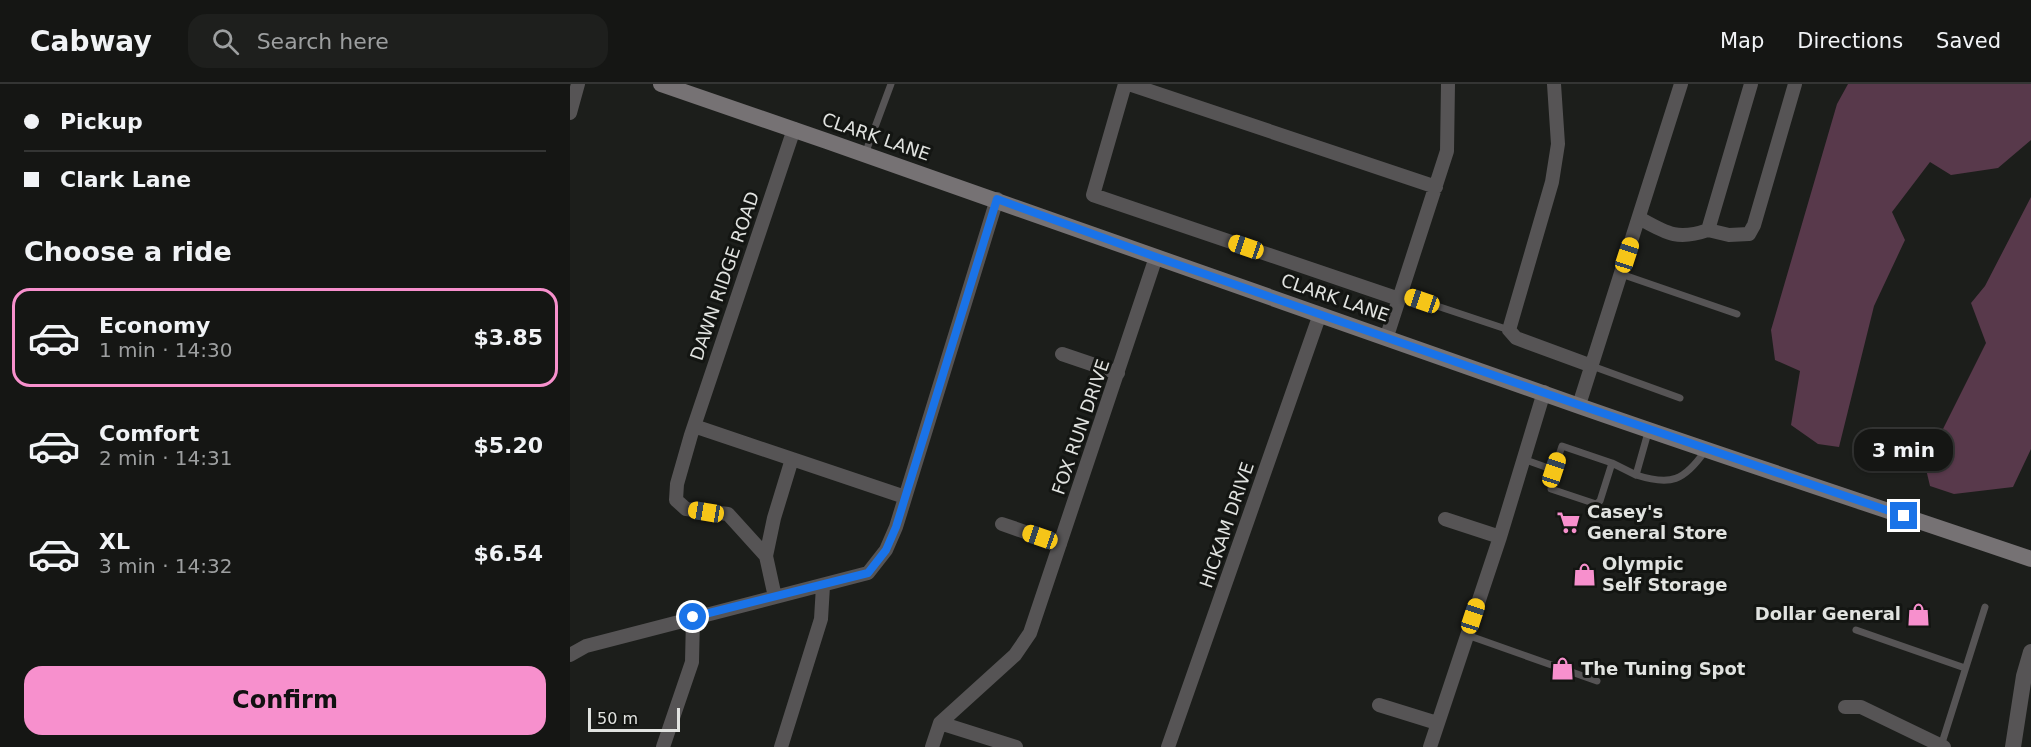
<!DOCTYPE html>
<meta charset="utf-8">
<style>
body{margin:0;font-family:"DejaVu Sans",sans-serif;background:#1e1f1d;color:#f1f3f6;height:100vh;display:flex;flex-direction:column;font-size:22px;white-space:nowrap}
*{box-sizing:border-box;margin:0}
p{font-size:20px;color:#9d9fa0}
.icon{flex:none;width:33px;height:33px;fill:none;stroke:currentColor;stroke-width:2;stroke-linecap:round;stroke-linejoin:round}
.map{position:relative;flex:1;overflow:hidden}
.side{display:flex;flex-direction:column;background:#151614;width:570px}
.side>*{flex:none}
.top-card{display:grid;align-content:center;height:132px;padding:0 24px;background:#151614}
.scale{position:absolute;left:18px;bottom:15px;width:92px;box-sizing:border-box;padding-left:6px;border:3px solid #e1e3e0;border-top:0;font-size:16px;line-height:21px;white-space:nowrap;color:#e1e3e0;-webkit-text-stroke:4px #131512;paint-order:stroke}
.end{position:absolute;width:27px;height:27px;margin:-14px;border:8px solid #1a73e8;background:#fff;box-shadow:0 0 0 3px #fff}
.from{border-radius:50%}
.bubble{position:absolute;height:42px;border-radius:18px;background:#151614;box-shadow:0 2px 4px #0004,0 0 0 2px #343534;font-size:20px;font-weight:700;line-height:42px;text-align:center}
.car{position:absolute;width:18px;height:36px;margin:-18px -9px;border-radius:8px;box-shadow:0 0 4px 2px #0007;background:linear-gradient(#f5c518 24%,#345 0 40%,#f5c518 0 76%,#345 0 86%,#f5c518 0)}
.top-card b{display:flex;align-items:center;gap:21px;height:57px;font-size:22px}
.top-card b+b{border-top:2px solid #343534}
.top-card i{width:15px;height:15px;background:#f1f3f6}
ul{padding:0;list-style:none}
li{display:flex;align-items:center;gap:18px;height:99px;margin:0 12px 9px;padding:0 12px;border:3px solid transparent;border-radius:18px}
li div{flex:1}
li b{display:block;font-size:22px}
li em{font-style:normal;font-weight:700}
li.selected{border-color:#f790cd}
li>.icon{width:54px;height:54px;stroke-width:1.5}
h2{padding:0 24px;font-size:27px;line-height:72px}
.primary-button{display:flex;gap:12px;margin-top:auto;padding:12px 24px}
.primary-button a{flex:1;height:69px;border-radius:18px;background:#f790cd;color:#111;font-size:24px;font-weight:700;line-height:69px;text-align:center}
header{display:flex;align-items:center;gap:36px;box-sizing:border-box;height:84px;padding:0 30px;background:#151614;border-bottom:2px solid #343534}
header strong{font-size:28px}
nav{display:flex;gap:33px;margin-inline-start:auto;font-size:21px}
.search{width:420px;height:54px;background:#1e1f1d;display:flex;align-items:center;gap:15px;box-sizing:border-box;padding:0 21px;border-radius:18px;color:#9d9fa0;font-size:22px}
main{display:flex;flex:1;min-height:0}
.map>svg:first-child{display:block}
</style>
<header>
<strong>Cabway</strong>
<div class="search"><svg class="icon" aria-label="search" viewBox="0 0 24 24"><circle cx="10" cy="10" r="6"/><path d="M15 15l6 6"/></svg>Search here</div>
<nav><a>Map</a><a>Directions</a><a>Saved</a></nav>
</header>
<main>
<section class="side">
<div class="top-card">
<b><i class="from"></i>Pickup</b>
<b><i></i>Clark Lane</b>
</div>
<h2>Choose a ride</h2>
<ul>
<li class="selected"><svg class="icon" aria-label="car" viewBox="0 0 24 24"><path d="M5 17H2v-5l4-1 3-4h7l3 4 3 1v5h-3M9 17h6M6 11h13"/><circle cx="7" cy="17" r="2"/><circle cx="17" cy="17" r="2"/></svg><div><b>Economy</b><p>1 min · 14:30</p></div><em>$3.85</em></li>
<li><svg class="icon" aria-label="car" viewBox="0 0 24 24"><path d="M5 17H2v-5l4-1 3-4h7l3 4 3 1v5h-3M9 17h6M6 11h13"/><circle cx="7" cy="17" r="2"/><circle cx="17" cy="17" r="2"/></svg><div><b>Comfort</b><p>2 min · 14:31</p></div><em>$5.20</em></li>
<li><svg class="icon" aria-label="car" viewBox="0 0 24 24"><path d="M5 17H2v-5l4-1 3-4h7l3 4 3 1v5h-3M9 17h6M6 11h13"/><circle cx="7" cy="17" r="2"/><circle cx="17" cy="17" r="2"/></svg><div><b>XL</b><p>3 min · 14:32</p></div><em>$6.54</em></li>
</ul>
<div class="primary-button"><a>Confirm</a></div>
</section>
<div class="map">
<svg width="1461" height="663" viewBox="0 0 1461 663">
<rect width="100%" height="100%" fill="#1c1e1b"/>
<path fill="#58394b" d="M 1278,0 L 1461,0 L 1461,56 L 1428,84 L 1381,91 L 1360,78 L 1322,128 L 1335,156 L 1304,222 L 1269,363 L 1248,360 L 1221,341 L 1230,287 L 1205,276 L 1201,246 L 1267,20 Z
M 1461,113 L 1461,365 L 1443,403 L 1384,410 L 1360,402 L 1355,381 L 1416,259 L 1401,219 L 1415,202 Z"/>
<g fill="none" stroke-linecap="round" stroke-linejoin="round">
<path stroke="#565455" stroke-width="7" d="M 295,70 L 321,0
M 1051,190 L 1167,230
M 831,210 L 939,246
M 1022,282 L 1110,314
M 953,375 L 984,386 L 981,405 L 1026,420 L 1030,417 L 1042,379 L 1066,391 L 1079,345
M 984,386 L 992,362 L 1042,379
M 1066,391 C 1101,402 1114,397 1135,367
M 1286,546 L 1395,584
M 897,551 L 1027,597
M 1371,662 L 1415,523"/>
<path stroke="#565455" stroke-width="14" d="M 555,0 L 523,111 L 829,215
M 559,0 L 866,103
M 984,0 L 988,60 L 982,98 L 939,246 L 946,254 L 1022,282
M 0,29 L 8,0
M 1069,134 C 1096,149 1107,157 1138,146 L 1181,0
M 1138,146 L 1159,151 L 1179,150 L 1184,141 L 1225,0
M 817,252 L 877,67 L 878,0
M 492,270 L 548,289
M 1009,321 L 1111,0
M 124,342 L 335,413
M 875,435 L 930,453
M 432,440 L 490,460
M 196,472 L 158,430 L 116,425 L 106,416 L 107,400 L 121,351 L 224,45
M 205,513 L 196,472 L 204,434 L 222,375
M 0,571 L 16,562 L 298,489 L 316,466 L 326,443 L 427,115
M 809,621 L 867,639
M 1275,623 L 1291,623 L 1374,663
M 370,639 L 446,663
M 93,663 L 122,578 L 123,533
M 211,663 L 251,535 L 253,502
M 362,663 L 370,639 L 445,571 L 460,549 L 586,173
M 598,663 L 750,230
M 860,663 L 930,453 L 974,308"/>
<path stroke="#565455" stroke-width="16" d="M 1443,663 L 1454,592 L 1461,568"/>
<path stroke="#767274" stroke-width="16" d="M 91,0 C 399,105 705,216 1012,323 C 1161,375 1311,424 1461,475"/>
</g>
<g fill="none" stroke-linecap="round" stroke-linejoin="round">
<path stroke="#1a73e8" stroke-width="8" d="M 123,533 L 298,489 L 316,466 L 326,443 L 427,115 L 586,173 L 1009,321 L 1334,432"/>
</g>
<defs>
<symbol id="supermarket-bare" viewBox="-9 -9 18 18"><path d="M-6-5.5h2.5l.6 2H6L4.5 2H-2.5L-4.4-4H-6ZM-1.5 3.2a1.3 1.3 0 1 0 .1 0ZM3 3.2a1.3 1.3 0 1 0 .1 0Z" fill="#f790cd" stroke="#131512" stroke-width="2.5" paint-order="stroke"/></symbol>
<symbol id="shop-bare" viewBox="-9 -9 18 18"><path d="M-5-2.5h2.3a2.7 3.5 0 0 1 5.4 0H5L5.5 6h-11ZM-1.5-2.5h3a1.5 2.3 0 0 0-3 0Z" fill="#f790cd" stroke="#131512" stroke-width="2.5" paint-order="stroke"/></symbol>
</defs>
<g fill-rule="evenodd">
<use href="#supermarket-bare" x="982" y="422" width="33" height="33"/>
<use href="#shop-bare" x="998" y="474" width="33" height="33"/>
<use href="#shop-bare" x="1332" y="514" width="33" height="33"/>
<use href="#shop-bare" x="976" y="568" width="33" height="33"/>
</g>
<g text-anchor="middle" stroke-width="6" stroke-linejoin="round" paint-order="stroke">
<g font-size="18" fill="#e1e3e0" stroke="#131512">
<text transform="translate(306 53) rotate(19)" y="6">CLARK LANE</text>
<text transform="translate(155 192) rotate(-71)" y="6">DAWN RIDGE ROAD</text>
<text transform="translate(765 214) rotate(19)" y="6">CLARK LANE</text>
<text transform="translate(511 343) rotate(-71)" y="6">FOX RUN DRIVE</text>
<text transform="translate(657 441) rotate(-71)" y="6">HICKAM DRIVE</text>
</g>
<g font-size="18" font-weight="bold" fill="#e1e3e0" stroke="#131512" text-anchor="start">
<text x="1017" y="434">Casey's<tspan x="1017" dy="21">General Store</tspan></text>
<text x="1032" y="486">Olympic<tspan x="1032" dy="21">Self Storage</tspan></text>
<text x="1331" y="536" text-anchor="end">Dollar General</text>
<text x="1011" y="591">The Tuning Spot</text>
</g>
</g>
</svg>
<div class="scale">50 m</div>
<i class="end from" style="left:123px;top:533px"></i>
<i class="end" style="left:1334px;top:432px"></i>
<div class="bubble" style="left:1284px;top:345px;width:99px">3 min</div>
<i class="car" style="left:676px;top:163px;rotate:289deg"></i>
<i class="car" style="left:1057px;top:171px;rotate:18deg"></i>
<i class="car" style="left:852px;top:217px;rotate:289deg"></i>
<i class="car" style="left:984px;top:386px;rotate:18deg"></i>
<i class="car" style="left:136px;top:428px;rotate:279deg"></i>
<i class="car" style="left:470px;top:453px;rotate:289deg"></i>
<i class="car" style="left:903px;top:532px;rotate:18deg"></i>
</div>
</main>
